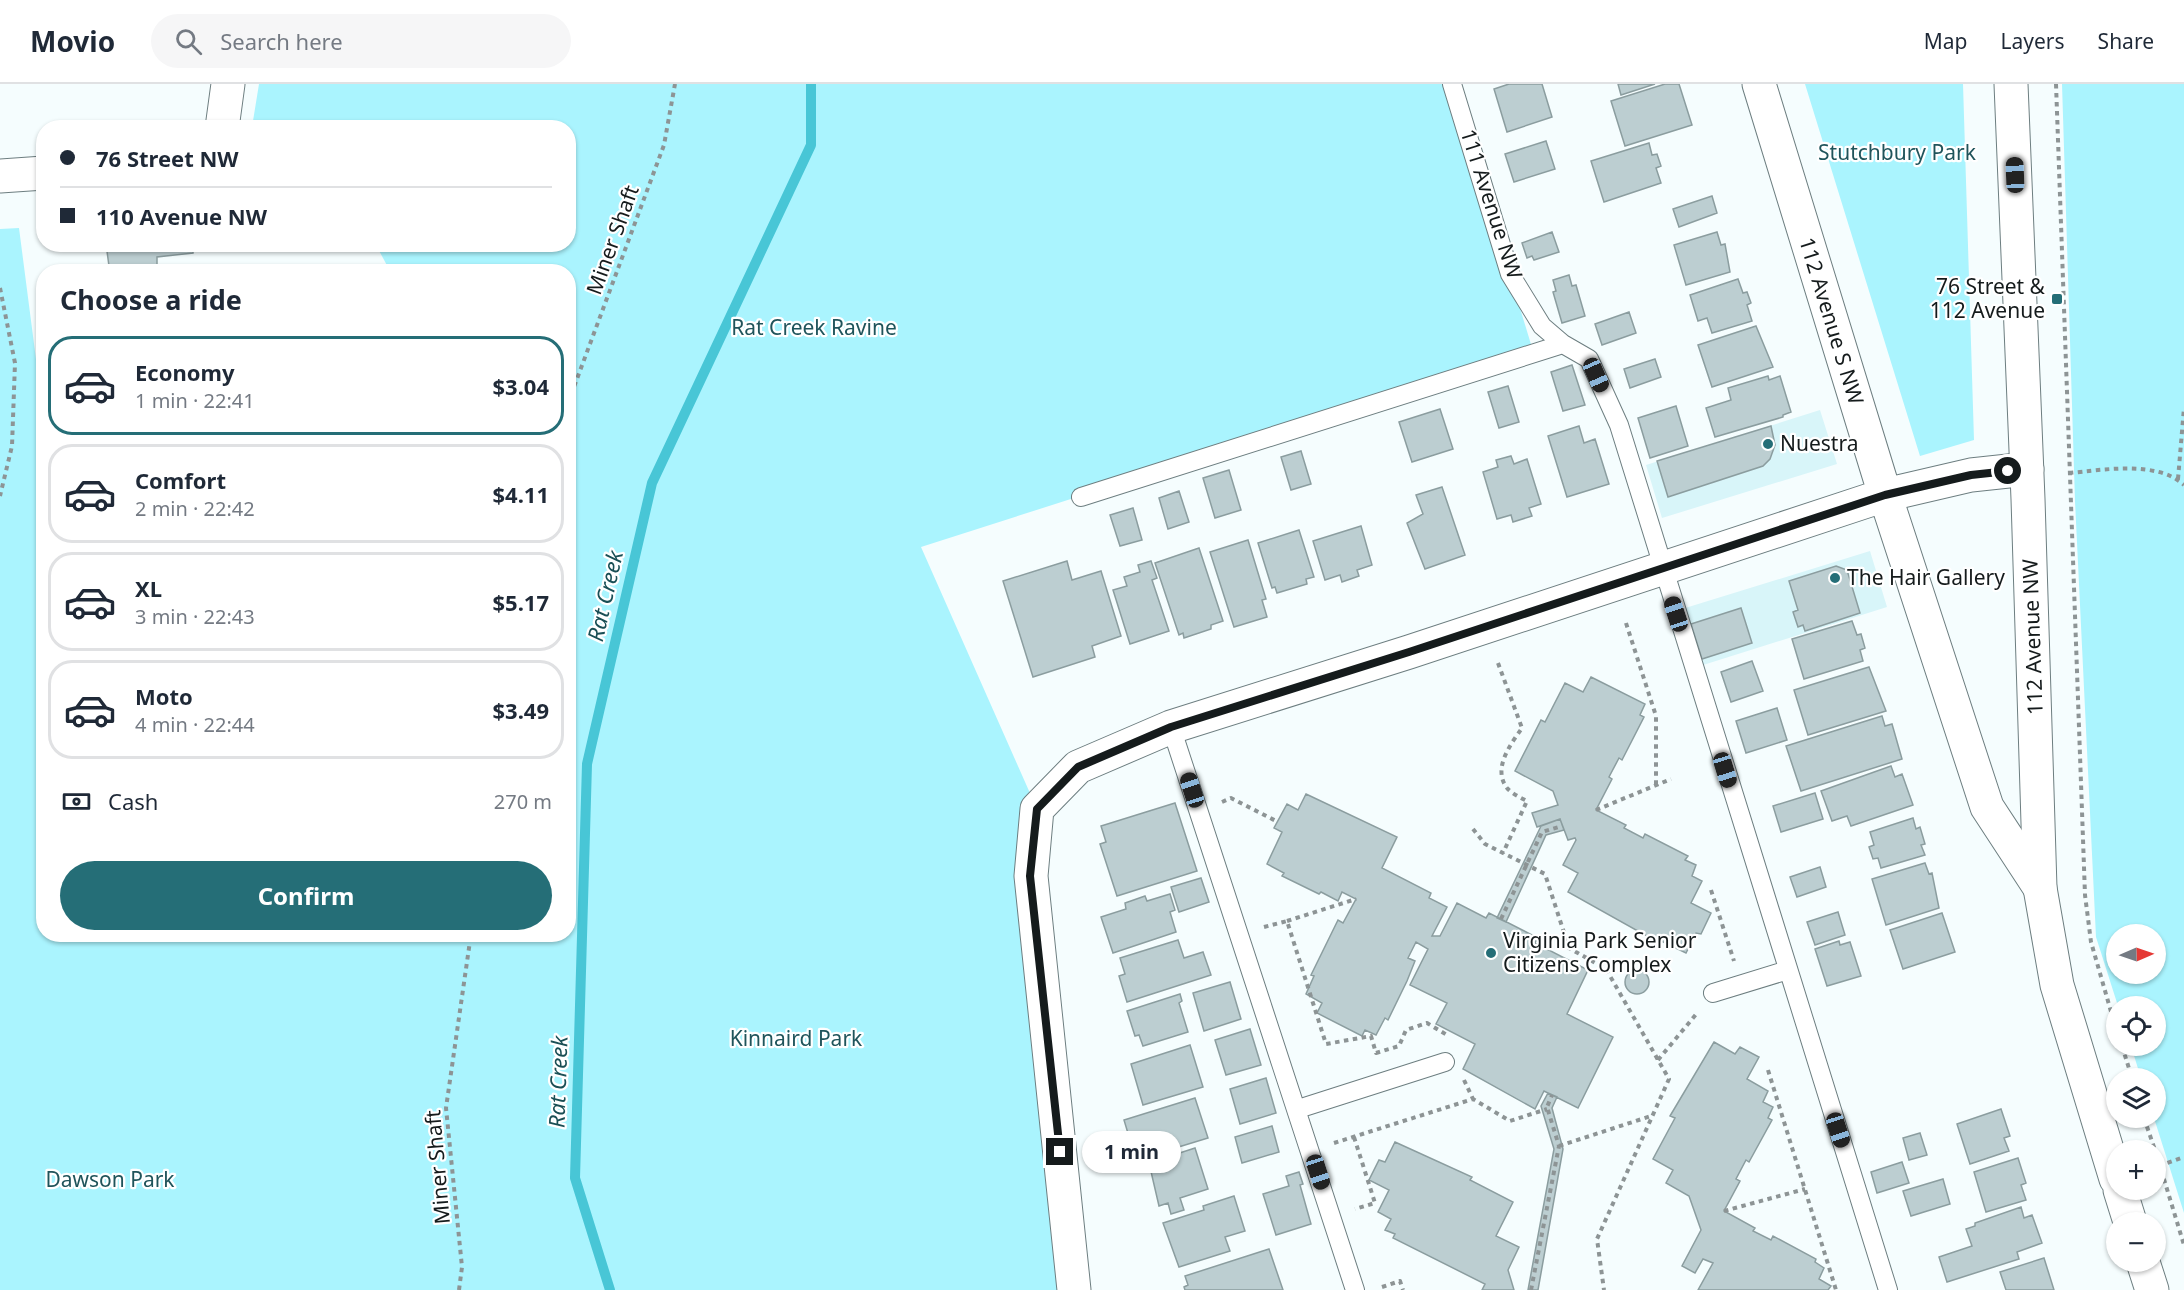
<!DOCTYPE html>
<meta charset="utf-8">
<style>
body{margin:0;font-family:"Noto Sans",sans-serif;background:#f6f6f7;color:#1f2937;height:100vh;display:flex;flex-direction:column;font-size:22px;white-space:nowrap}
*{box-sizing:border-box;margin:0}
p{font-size:20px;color:#747a83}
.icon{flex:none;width:33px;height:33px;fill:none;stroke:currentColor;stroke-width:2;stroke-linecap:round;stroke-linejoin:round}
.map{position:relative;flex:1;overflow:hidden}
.drawer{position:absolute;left:36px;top:180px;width:540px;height:678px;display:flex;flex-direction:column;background:#fff;border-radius:24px;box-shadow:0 2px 4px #0004}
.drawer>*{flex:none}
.guide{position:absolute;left:36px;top:36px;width:540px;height:132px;border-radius:24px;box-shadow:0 2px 4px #0004;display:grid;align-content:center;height:132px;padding:0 24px;background:#fff}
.needle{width:39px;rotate:88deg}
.tools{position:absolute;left:2106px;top:840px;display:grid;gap:12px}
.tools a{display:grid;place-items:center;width:60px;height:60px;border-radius:50%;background:#fff;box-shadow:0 2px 4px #0004;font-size:30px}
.end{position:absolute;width:27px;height:27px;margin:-14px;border:8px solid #151b1c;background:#fff;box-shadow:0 0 0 3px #fff}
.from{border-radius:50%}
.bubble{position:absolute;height:42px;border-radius:21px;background:#fff;box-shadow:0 2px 4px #0004;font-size:20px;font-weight:700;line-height:42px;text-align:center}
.car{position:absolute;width:18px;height:36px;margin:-18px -9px;border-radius:8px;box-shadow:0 0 4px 2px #0007;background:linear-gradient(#222 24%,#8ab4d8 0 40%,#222 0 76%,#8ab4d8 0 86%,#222 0)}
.guide b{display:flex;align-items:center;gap:21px;height:57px;font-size:22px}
.guide b+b{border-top:2px solid #e0e1e3}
.guide i{width:15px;height:15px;background:#1f2937}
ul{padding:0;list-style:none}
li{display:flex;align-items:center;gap:18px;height:99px;margin:0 12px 9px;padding:0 12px;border:3px solid #e0e1e3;border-radius:24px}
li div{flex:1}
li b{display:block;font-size:22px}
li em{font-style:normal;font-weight:700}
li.current{border-color:#256e77}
li>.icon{width:54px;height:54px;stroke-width:1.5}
h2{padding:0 24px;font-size:27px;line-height:72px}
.pay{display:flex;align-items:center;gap:15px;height:66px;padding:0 24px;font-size:22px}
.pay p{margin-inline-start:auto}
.action{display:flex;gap:12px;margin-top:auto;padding:12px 24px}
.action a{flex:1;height:69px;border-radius:36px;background:#256e77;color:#fff;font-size:24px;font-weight:700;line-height:69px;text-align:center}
header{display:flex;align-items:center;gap:36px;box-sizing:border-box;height:84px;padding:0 30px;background:#fff;border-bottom:2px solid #e0e1e3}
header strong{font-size:28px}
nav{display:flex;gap:33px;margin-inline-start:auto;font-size:21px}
.search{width:420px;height:54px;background:#f6f6f7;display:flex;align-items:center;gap:15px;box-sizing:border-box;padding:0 21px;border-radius:33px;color:#747a83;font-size:22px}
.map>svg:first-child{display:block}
</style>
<header>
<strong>Movio</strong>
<div class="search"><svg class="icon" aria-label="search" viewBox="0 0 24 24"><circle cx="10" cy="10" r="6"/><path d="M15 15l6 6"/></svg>Search here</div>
<nav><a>Map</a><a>Layers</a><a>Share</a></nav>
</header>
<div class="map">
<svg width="2184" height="1206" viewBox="0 0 2184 1206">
<rect width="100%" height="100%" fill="#f5fdfe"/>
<path fill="#d8f5f9" d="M 1820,326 L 1837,380 L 1662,434 L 1646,381 Z
M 1870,467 L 1887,523 L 1700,582 L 1682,525 Z"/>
<path fill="#aaf4fe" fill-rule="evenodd" d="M 259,0 L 1452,0 L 1533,267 L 921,463 L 1037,725 L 1074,1206 L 0,1206 L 0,145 L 19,144 L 44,337 L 44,850 L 568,850 L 568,188 L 390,187 L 376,161 L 568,160 L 568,44 L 252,43 Z
M 1805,0 L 1963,0 L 1974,356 L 1920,372 Z
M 2062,0 L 2184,0 L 2184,1129 L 2154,1034 L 2156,994 L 2141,994 L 2131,962 L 2156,962 L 2156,922 L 2118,922 L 2096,853 L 2075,417 ZM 2116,850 L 2156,850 L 2156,890 L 2116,890 Z"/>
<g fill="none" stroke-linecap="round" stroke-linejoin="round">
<path stroke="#48c6d6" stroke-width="10" d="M 610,1206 L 575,1094 L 587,680 L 652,399 L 811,61 L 811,0"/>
</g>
<path fill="#bcced1" stroke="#8b9d9f" stroke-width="1.5" d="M 1509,0 L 1542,0 L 1552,33 L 1507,48 L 1494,5 Z
M 1618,0 L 1655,0 L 1621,11 Z
M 1665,0 L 1679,0 L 1692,41 L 1625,62 L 1611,17 Z
M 1546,57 L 1555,85 L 1514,98 L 1505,70 Z
M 1649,59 L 1652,71 L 1657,70 L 1661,82 L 1656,84 L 1661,99 L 1604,118 L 1591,77 Z
M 1712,112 L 1717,129 L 1679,143 L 1673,125 Z
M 1552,148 L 1559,168 L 1534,176 L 1532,172 L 1527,174 L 1522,159 Z
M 1717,148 L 1721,161 L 1725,160 L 1730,188 L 1686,201 L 1674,161 Z
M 106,160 L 193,160 L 193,169 L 157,173 L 157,182 L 109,182 Z
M 1569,191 L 1572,202 L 1576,201 L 1585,232 L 1562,239 L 1553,208 L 1556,207 L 1553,196 Z
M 1738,195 L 1743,209 L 1747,208 L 1751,219 L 1747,221 L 1752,237 L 1712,249 L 1707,234 L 1698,237 L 1690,211 Z
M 1629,228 L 1636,249 L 1602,261 L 1595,240 Z
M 1756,242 L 1773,283 L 1712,303 L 1698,261 Z
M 1655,275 L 1661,293 L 1630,304 L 1624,285 Z
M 1572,281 L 1585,321 L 1563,327 L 1551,288 Z
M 1768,292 L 1769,296 L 1780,292 L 1791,328 L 1783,331 L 1783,333 L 1715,353 L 1706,324 L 1731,316 L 1728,304 Z
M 1508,302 L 1519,338 L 1499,344 L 1488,308 Z
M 1676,322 L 1688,362 L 1650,374 L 1638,334 Z
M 1440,325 L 1453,365 L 1412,378 L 1399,338 Z
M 1579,342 L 1584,359 L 1595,355 L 1609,400 L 1567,413 L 1548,352 Z
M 1771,342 L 1775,361 L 1770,375 L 1763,382 L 1668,413 L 1657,377 Z
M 1301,367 L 1311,400 L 1291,406 L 1281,373 Z
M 1511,372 L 1514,380 L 1527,375 L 1541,420 L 1529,424 L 1532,432 L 1513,438 L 1511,431 L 1497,435 L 1483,388 L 1498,383 L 1496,376 Z
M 1229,386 L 1241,426 L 1215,434 L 1203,394 Z
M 1442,403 L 1465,471 L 1425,485 L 1407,439 L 1423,430 L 1416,411 Z
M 1179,407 L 1189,438 L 1168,445 L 1159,414 Z
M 1133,424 L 1142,456 L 1120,462 L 1110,431 Z
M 1361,442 L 1372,481 L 1357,486 L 1359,492 L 1342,498 L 1340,491 L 1325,496 L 1313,457 Z
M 1299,446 L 1314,493 L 1306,495 L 1307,500 L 1277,509 L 1275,503 L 1272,504 L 1258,459 Z
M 1248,456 L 1266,515 L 1262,516 L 1267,533 L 1234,543 L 1210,468 Z
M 1199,464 L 1223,537 L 1211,541 L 1211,545 L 1184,554 L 1183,549 L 1179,551 L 1155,479 Z
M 1067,477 L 1072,496 L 1101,487 L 1121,552 L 1092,562 L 1095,573 L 1033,593 L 1003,497 Z
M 1151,477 L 1157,494 L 1152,496 L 1169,547 L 1130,560 L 1113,506 L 1127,502 L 1124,493 L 1140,488 L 1138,481 Z
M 1836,482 L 1847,486 L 1860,529 L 1805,547 L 1803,541 L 1798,543 L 1793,528 L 1798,526 L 1789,497 Z
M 1836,482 L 1847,486 L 1860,529 L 1805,547 L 1803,541 L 1798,543 L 1793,528 L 1798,526 L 1789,497 Z
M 1741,524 L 1752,559 L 1702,575 L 1691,540 Z
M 1852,537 L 1857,551 L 1861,550 L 1865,564 L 1860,566 L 1863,577 L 1804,595 L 1792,555 Z
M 1752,577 L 1763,607 L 1731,618 L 1721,588 Z
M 1869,583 L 1886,627 L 1808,651 L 1794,606 Z
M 1591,593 L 1645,620 L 1640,631 L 1644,633 L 1622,676 L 1619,674 L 1609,693 L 1612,695 L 1596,726 L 1626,741 L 1624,744 L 1643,754 L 1645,750 L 1688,772 L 1685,776 L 1696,781 L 1692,792 L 1702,797 L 1691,819 L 1711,829 L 1701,850 L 1696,849 L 1686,869 L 1653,853 L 1652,855 L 1568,808 L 1578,789 L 1563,781 L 1576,756 L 1575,754 L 1568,756 L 1560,735 L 1537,743 L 1532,729 L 1558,721 L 1553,707 L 1515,687 L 1541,636 L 1545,638 L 1565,599 L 1583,608 Z
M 1777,624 L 1787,656 L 1746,669 L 1736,637 Z
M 1882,632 L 1885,642 L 1892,640 L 1902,675 L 1801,707 L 1786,662 Z
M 1891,682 L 1895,693 L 1902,690 L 1913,721 L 1851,742 L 1847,732 L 1832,737 L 1821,707 Z
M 1815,709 L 1823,735 L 1781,748 L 1773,722 Z
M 1306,710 L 1397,753 L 1382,784 L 1431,809 L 1429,814 L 1447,823 L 1432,852 L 1440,852 L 1457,819 L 1486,834 L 1489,829 L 1538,854 L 1535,859 L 1588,886 L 1567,930 L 1613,953 L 1578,1024 L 1544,1007 L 1535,1025 L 1463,985 L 1475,960 L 1436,940 L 1447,919 L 1410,901 L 1428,865 L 1416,858 L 1408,874 L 1415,877 L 1407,897 L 1388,936 L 1385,934 L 1376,951 L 1365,946 L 1362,952 L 1317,929 L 1322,919 L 1306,910 L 1314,892 L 1311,891 L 1338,836 L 1343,839 L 1356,815 L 1342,808 L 1338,817 L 1321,808 L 1319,810 L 1282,792 L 1284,789 L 1267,780 L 1282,748 L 1274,744 L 1287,720 L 1298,726 Z
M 1175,719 L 1197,787 L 1117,812 L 1100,760 L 1106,758 L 1101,742 Z
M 1913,734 L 1916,745 L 1920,743 L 1925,760 L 1921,761 L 1925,771 L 1881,784 L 1878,774 L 1873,775 L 1869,763 L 1874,761 L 1870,748 Z
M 1560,735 L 1564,746 L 1546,751 L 1506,838 L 1497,834 L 1541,742 Z
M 1925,779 L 1929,790 L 1932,789 L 1939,824 L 1886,841 L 1872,795 Z
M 1820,783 L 1826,803 L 1797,813 L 1790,793 Z
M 1201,794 L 1209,818 L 1179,828 L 1171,803 Z
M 1170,810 L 1175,826 L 1170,828 L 1176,848 L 1113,869 L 1101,833 L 1126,825 L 1125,819 L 1145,812 L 1147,817 Z
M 1838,828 L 1845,851 L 1815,861 L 1807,838 Z
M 1942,829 L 1955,868 L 1903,885 L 1890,846 Z
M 1178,856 L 1184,874 L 1203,868 L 1211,891 L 1127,918 L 1119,892 L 1125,890 L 1120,874 Z
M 1839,857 L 1840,861 L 1850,858 L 1861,892 L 1827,902 L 1815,865 Z
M1625 898a12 12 0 1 1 24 0a12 12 0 1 1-24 0Z
M 1230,898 L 1241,935 L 1204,947 L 1193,909 Z
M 1180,910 L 1182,917 L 1179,919 L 1188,948 L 1143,962 L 1139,951 L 1135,952 L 1127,927 Z
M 1250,945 L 1261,981 L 1226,991 L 1215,956 Z
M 1714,958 L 1735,970 L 1740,963 L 1759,973 L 1747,995 L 1768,1007 L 1763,1018 L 1773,1023 L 1768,1034 L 1772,1036 L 1749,1078 L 1746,1076 L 1736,1095 L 1740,1097 L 1724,1127 L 1755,1144 L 1753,1147 L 1771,1156 L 1773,1152 L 1816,1175 L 1815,1178 L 1824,1184 L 1819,1195 L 1831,1202 L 1828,1206 L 1698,1206 L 1713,1179 L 1703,1175 L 1695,1189 L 1682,1182 L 1701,1146 L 1689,1112 L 1666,1099 L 1673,1086 L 1653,1075 L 1675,1034 L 1670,1032 Z
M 1190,961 L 1203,1003 L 1143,1021 L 1131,980 Z
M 1266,994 L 1276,1029 L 1240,1040 L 1230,1005 Z
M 1548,1009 L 1557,1013 L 1552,1024 L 1563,1065 L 1538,1206 L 1528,1206 L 1554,1065 L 1541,1022 Z
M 1195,1014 L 1208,1054 L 1136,1076 L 1124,1036 Z
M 2001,1025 L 2010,1052 L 2004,1054 L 2009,1067 L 1970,1080 L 1957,1040 Z
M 1272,1042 L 1279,1068 L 1242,1079 L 1235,1053 Z
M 1920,1049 L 1927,1071 L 1909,1076 L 1903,1054 Z
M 1395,1058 L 1472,1093 L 1470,1096 L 1513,1118 L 1496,1152 L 1519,1163 L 1508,1186 L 1514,1206 L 1482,1206 L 1485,1200 L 1393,1154 L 1395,1150 L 1385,1146 L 1391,1135 L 1378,1128 L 1389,1106 L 1369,1096 L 1379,1076 L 1385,1078 Z
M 1195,1064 L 1208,1105 L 1180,1114 L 1184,1126 L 1171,1130 L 1168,1119 L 1159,1122 L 1149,1079 Z
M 2018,1074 L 2026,1099 L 2021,1101 L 2026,1116 L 1986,1128 L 1974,1088 Z
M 1902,1078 L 1909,1099 L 1877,1109 L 1871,1088 Z
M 1299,1088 L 1303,1100 L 1300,1101 L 1311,1140 L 1276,1151 L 1263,1110 L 1289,1102 L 1286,1092 Z
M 1943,1095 L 1950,1120 L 1911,1132 L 1903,1107 Z
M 1234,1112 L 1245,1147 L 1225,1153 L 1230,1167 L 1179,1183 L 1163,1139 L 1204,1126 L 1203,1122 Z
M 2021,1123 L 2024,1134 L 2032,1131 L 2042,1159 L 2017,1168 L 2019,1175 L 1947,1198 L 1939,1173 L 1972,1162 L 1966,1145 L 1975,1142 L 1975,1139 Z
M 1269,1165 L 1283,1206 L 1185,1206 L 1184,1203 L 1188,1201 L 1185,1192 Z
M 2044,1174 L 2054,1206 L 2006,1206 L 2000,1188 Z"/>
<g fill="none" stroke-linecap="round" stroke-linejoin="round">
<defs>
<path id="lane" d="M 1452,0 L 1510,190 L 1542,242 L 1563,260 L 1589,275 L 1619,341 L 1888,1206
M 1081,413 L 1563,260
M 1171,643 L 1355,1206
M 1713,909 L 1788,886
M 1298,1025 L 1445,978"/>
<path id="street" d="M 1759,0 L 1885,411 L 1987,723 L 2040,804
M 222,44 L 228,0
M 0,92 L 44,89
M 1074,1206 L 1031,792 L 1037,725 L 1078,683 L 1171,643 L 1409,568 L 1885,411 L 1971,391 L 2027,385"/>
<path id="secondary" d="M 2011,0 L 2028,415 L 2040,804 L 2057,901 L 2116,1095
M 2120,1106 L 2130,1138
M 2143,1178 L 2152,1206"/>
</defs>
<use href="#lane" stroke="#6d7e80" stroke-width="20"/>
<use href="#street" stroke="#6d7e80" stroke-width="35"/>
<use href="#secondary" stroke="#6d7e80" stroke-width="35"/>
<path stroke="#8d9495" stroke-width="4" stroke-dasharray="4.5 4.5" stroke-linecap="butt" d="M 2056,0 L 2085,811 L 2091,858 L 2116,945
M 0,204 L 15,279 L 12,362 L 0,412
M 568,319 L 664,61 L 675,0
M 2069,389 C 2103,386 2157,376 2184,401
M 2178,395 L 2184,324
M 1626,539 L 1656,632 L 1656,701
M 1498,579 L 1522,644 C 1511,660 1492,684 1507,704 C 1511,709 1521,714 1527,717 L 1503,769
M 1222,718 L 1231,714 L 1278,738
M 1596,726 L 1671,695
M 1473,745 L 1485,760 L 1545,790 L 1569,864 L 1606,885 L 1669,995 L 1597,1155 L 1604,1206
M 1711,806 L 1734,877
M 1501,835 L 1542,748 L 1562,742
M 1287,837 L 1356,815
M 1264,843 L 1287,837 L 1326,960 L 1371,952 L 1376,969 L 1399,962 L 1406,946 L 1427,939 L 1447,951
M 2122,962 L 2132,994
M 1658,976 L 1698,928
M 1768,986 L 1836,1206
M 1464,996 L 1473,1015
M 2144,1034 L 2155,1066
M 1354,1053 L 1375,1119 L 1355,1125
M 1334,1059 L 1473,1015 L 1510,1037 L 1547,1025
M 1559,1062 L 1651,1032
M 2156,1069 L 2184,1161
M 2159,1082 L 2184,1073
M 1724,1127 L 1805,1105
M 1382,1203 L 1400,1197 L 1403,1206
M 459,1206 L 462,1183 L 446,1024 L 471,850
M 1531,1206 L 1559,1062 L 1547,1023 L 1552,1011"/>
<use href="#lane" stroke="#fff" stroke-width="18"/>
<use href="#street" stroke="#fff" stroke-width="33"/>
<use href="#secondary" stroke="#fff" stroke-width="33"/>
</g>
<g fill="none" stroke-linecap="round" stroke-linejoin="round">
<path stroke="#151b1c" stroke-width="8" d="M 1060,1068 L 1030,792 L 1037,725 L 1078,683 L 1171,643 L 1409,568 L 1885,411 L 1971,391 L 2008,387"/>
</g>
<g fill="#256e77" stroke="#fff" stroke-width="2">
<rect x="2051" y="209" width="12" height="12" rx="3"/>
<circle cx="1768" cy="360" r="6"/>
<circle cx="1835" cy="494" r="6"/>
<circle cx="1491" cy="869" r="6"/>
</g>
<g text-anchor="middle" stroke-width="4.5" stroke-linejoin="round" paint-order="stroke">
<g font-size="21" fill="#1f545b" stroke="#fff">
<text x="1897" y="76">Stutchbury Park</text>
<text x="814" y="251">Rat Creek Ravine</text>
<text x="796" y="962">Kinnaird Park</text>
<text x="110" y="1103">Dawson Park</text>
</g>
<g font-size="21" fill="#151b1c" stroke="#fff">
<text transform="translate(1491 120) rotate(72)" y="7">111 Avenue NW</text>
<text transform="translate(613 156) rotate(-70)" y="7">Miner Shaft</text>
<text transform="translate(1831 237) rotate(73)" y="7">112 Avenue S NW</text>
<text transform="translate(2033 553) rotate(-92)" y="7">112 Avenue NW</text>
<text transform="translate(438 1083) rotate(-95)" y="7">Miner Shaft</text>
</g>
<g font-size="21" fill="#151b1c" stroke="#fff" text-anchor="start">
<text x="2045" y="210" text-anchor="end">76 Street &amp;<tspan x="2045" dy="24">112 Avenue</tspan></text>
<text x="1780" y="367">Nuestra</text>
<text x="1847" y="501">The Hair Gallery</text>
<text x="1503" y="864">Virginia Park Senior<tspan x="1503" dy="24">Citizens Complex</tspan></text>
</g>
<g font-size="22" font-style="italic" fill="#194f55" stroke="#fff">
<text transform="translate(605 512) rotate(-77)" y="8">Rat Creek</text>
<text transform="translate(558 998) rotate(-88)" y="8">Rat Creek</text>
</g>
</g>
</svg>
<div class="tools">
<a><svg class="needle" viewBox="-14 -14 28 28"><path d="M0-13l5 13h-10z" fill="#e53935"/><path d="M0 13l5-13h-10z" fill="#747a83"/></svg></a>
<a><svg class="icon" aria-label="locate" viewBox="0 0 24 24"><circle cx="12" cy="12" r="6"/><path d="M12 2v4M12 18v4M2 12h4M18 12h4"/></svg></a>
<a><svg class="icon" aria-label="layers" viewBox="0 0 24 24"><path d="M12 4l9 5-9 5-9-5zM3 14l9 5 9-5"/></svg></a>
<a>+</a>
<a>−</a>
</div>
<i class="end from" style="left:2008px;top:387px"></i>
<i class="end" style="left:1060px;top:1068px"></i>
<div class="bubble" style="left:1082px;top:1047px;width:99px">1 min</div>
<i class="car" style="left:2015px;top:91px;rotate:358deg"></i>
<i class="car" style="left:1596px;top:291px;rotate:156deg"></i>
<i class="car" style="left:1676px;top:530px;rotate:342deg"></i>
<i class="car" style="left:1725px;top:686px;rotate:163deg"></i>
<i class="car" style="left:1192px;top:706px;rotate:342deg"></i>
<i class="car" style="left:1838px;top:1046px;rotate:162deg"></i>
<i class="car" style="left:1318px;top:1088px;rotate:162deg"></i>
<div class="guide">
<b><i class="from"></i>76 Street NW</b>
<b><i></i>110 Avenue NW</b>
</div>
<section class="drawer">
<h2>Choose a ride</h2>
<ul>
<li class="current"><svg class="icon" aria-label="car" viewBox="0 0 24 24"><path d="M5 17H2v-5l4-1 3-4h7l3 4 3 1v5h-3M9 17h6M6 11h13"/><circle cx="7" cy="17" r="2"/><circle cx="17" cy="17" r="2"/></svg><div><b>Economy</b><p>1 min · 22:41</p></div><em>$3.04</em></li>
<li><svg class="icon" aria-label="car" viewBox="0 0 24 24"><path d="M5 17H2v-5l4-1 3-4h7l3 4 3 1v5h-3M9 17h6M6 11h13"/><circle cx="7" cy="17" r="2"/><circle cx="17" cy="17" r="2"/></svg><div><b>Comfort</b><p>2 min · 22:42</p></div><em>$4.11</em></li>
<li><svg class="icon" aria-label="car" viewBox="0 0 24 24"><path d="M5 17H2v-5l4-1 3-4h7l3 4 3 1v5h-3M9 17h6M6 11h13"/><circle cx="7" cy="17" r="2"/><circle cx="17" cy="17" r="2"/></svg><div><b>XL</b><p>3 min · 22:43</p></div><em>$5.17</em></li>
<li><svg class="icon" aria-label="car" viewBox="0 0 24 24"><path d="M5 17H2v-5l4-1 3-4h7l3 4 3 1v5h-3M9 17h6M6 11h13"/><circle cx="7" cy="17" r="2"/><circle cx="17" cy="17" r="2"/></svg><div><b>Moto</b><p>4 min · 22:44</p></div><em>$3.49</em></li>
</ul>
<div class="pay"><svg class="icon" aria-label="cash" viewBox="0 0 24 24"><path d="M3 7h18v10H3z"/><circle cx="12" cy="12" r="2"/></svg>Cash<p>270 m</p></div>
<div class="action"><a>Confirm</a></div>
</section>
</div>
